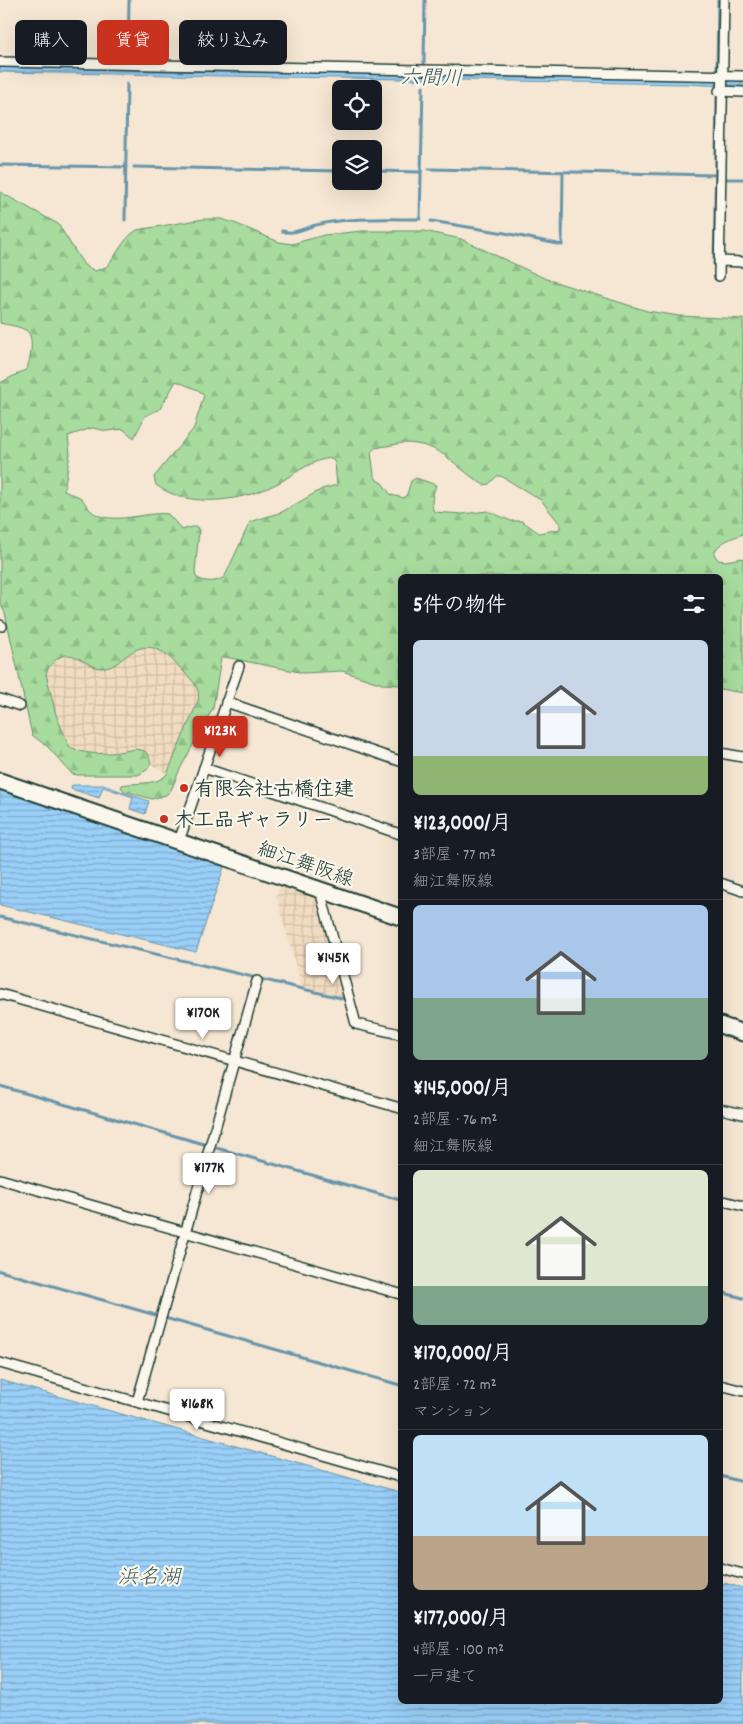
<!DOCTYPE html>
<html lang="ja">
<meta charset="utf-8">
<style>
:root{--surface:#171b24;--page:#20242c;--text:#f1f3f6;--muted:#9ea1a6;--line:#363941;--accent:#c8321e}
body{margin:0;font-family:Dekko,"Klee One",sans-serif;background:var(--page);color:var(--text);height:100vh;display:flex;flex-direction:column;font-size:19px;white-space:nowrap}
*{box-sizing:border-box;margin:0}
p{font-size:16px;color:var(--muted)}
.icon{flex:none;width:28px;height:28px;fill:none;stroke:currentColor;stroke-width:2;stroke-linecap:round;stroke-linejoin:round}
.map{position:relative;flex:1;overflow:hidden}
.drawer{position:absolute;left:398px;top:574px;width:325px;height:1130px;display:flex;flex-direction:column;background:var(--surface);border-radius:8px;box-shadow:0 5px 20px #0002}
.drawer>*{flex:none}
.guide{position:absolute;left:15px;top:20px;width:308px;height:45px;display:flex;gap:10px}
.fabs{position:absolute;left:332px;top:80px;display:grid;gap:10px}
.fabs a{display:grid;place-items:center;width:50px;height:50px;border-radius:8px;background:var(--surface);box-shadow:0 5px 20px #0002;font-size:25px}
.price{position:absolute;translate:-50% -42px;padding:0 11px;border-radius:5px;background:#fff;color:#222;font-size:16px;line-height:32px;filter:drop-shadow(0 1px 2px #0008)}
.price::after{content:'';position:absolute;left:50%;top:30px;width:15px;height:11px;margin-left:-8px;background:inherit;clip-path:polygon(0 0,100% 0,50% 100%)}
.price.active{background:var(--accent);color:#fff}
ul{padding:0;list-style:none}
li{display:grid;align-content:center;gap:10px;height:265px;padding:0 15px}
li+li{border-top:1px solid var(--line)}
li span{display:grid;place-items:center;height:155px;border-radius:8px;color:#555}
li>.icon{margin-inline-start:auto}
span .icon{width:90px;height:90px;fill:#fffc;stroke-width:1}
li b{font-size:21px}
h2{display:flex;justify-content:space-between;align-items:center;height:60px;padding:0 15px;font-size:21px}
.tag{padding:0 18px;border-radius:8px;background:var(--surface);box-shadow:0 5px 20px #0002;font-size:18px;line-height:45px}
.tag.active{background:var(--accent);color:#fff}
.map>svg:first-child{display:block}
.industrial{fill:url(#industrial-grid)}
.forest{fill:url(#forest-firs);stroke:#648c69;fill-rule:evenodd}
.water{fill:url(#water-rules);stroke:#6995aa}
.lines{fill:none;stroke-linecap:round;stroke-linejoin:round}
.stream{stroke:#6995aa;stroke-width:3}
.minor-casing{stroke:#1f3d34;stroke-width:12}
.primary-casing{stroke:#1f3d34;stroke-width:19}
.minor{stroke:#fbf7ec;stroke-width:9}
.primary{stroke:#fbf7ec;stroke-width:15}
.poi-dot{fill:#c8321e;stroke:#fbf7ec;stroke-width:2}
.labels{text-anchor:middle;stroke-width:4.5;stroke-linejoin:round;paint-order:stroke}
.poi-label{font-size:20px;font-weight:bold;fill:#1f3d34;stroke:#fbf7ec;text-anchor:start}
.street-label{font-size:20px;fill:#1f3d34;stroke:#fbf7ec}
.water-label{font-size:21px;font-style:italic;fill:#385a5b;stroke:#fbf7ec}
</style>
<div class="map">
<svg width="743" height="1724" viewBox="0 0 743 1724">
<defs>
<pattern id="industrial-grid" width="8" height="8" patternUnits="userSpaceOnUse" patternTransform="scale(1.25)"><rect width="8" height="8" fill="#f1dcc1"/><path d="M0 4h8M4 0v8" fill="none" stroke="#cebea6"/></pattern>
<pattern id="forest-firs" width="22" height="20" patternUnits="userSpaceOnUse" patternTransform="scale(1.25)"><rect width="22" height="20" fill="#a8dc9e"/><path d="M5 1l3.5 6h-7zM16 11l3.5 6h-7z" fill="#90be89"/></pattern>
<pattern id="water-rules" width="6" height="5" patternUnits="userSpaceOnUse" patternTransform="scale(1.25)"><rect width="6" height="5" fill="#9acff8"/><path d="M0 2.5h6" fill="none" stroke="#7da9ca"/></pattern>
</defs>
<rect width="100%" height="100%" fill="#f5e7d3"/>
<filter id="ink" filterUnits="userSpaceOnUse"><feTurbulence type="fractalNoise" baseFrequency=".02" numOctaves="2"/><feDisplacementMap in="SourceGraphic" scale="10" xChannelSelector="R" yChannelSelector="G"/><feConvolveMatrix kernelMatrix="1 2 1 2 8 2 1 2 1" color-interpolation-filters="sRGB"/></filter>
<g filter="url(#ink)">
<g class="industrial">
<polygon points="146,647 160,649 166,654 195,683 198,688 199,695 198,701 167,774 151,764 150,757 138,749 99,753 80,751 69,746 56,715 46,680 46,674 47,669 64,655 74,656 93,666 118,663 128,654"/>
<polygon points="280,886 318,898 344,997 302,987 276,896"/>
</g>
<path class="forest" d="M0,192L58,224L84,265L95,271L106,267C118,255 122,239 137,230L204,219H221L237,224L279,242L292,244L324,235L362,231H424L461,239L546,279L647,311L679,316L743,319V534C733,538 717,542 714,554L718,560L725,561L743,558V693L720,689V576H400V685L382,684L342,671L304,673L225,657L221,658L213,708L180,769L171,790L166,795L152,799L124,791L121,787L122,785C136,782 157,786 167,774L198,701C201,688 193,681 184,672C167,654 151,636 126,656C119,661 113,668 103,668C87,669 73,646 57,659C52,663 48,667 46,674L56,715L69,746C83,756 108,754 124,751C130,750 138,748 144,751C149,753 150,759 151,764L147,770L138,775H78L72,774L48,747L32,735L5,613L0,603V383L27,369C30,360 35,338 27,331C20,326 8,325 0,323ZM176,381L198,390L204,395L194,428L154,477L156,485C190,510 246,501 280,482C296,473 313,459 332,458L335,463L337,485L322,489L282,512L250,522L225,576C218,583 204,583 196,577L195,571L199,531L197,527H191L182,530L168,514C146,511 111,527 91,511C87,507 85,502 81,498C76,494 69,495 64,490L70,454L68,436L92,428L108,431L123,429L134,438L145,416L160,409ZM403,443C444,443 453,467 484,485L489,484L497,476H501L541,500L560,524V529L539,533L522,521H511L488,511L462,514L434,512C430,504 433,493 436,485L416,478L411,481L407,494L404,498L391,495L382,483L377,480L374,475L371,452L375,448Z"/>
<g class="water">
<polygon points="0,66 743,79 743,87 686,84 0,72"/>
<polygon points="72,785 103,785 149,801 145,814 130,809 133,797 103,787 99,798 71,789"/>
<polygon points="0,787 225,864 196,952 0,905"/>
<polygon points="0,1380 400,1492 400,1701 720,1701 720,1582 743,1588 743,1724 0,1724"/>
</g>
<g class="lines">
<g class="stream">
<polyline points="128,58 129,0"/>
<polyline points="424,63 425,0"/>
<polyline points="717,69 718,0"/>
<polyline points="0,165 126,167"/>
<polyline points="134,167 341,171"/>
<polyline points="429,169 716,175"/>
<polyline points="374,171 421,172"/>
<polyline points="726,179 743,179"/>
<polyline points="125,220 127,83"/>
<polyline points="431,221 505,233 562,245 563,172"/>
<path d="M282,231C294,235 304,228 316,225C350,217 386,219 420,219L423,87"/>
<polyline points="714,265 717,97"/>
<polyline points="0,917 345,999 353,1028 400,1039"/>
<polyline points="0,1086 207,1145"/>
<polyline points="729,1115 743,1119"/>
<polyline points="213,1147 400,1200"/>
<polyline points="0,1271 159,1316"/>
<polyline points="720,1292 743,1298"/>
<polyline points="165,1318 400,1385"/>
<polyline points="720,1476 743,1482"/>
</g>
<g class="minor-casing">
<g id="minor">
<polyline points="0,62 743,76"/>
<polyline points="719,91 743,92"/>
<polyline points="719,261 743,262"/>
<polyline points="719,276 724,0"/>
<polyline points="0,625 2,626"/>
<polyline points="0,699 20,706"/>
<polyline points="226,702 400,761"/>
<polyline points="720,753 743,757"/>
<polyline points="204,768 400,834"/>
<polyline points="179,841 239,666"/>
<polyline points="720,883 743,891"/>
<polyline points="325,891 322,898 356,1024 400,1034"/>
<polyline points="0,994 400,1108"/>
<polyline points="720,1109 743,1114"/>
<polyline points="0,1179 400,1294"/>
<polyline points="720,1200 743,1206"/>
<polyline points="0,1363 400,1477"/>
<polyline points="720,1385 743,1391"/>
<polyline points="137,1402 257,981"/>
<polyline points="720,1568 743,1574"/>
</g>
</g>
<g class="primary-casing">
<g id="primary">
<polyline points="0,781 400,917"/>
<polyline points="720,1025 743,1033"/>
</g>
</g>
<use href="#minor" class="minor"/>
<use href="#primary" class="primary"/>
</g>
</g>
<g class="poi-dot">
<circle cx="184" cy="788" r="5"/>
<circle cx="164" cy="819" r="5"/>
</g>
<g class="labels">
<g class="poi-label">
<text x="194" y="795">有限会社古橋住建</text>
<text x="174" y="826">木工品ギャラリー</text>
</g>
<g class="street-label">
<text transform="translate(306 863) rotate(19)" y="7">細江舞阪線</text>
</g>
<g class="water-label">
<text transform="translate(431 77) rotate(1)" y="7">六間川</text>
<text x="149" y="1583">浜名湖</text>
</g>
</g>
</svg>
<div class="fabs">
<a><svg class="icon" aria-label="locate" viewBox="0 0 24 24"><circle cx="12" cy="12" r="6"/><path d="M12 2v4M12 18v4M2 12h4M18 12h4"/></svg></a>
<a><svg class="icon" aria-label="layers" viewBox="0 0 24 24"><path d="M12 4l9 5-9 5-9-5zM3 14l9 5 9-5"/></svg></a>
</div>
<b class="price active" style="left:220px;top:758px">¥123K</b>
<b class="price" style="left:333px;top:985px">¥145K</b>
<b class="price" style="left:203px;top:1040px">¥170K</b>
<b class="price" style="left:209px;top:1195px">¥177K</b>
<b class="price" style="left:197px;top:1431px">¥168K</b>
<div class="guide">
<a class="tag">購入</a>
<a class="tag active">賃貸</a>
<a class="tag">絞り込み</a>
</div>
<section class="drawer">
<h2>5件の物件<svg class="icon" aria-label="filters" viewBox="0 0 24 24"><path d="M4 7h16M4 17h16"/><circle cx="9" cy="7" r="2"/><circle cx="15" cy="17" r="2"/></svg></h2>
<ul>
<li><span style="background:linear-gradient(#c9d6e8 75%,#8fb573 0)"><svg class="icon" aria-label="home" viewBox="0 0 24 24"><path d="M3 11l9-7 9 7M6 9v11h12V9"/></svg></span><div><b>¥123,000/月</b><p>3部屋 · 77 m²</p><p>細江舞阪線</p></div></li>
<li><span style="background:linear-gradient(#a9c7e8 60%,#7fa58c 0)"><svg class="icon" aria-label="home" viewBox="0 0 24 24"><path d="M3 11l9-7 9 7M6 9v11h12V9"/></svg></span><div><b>¥145,000/月</b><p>2部屋 · 76 m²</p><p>細江舞阪線</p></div></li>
<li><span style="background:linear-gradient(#dfe7d0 75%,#7fa58c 0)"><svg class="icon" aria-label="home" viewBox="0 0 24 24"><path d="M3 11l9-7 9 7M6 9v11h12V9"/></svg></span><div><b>¥170,000/月</b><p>2部屋 · 72 m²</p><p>マンション</p></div></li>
<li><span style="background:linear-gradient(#bfe0f5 65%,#b9a48a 0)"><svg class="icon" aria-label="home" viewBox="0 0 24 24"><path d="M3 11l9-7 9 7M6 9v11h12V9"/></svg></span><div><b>¥177,000/月</b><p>4部屋 · 100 m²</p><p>一戸建て</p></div></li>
</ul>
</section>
</div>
